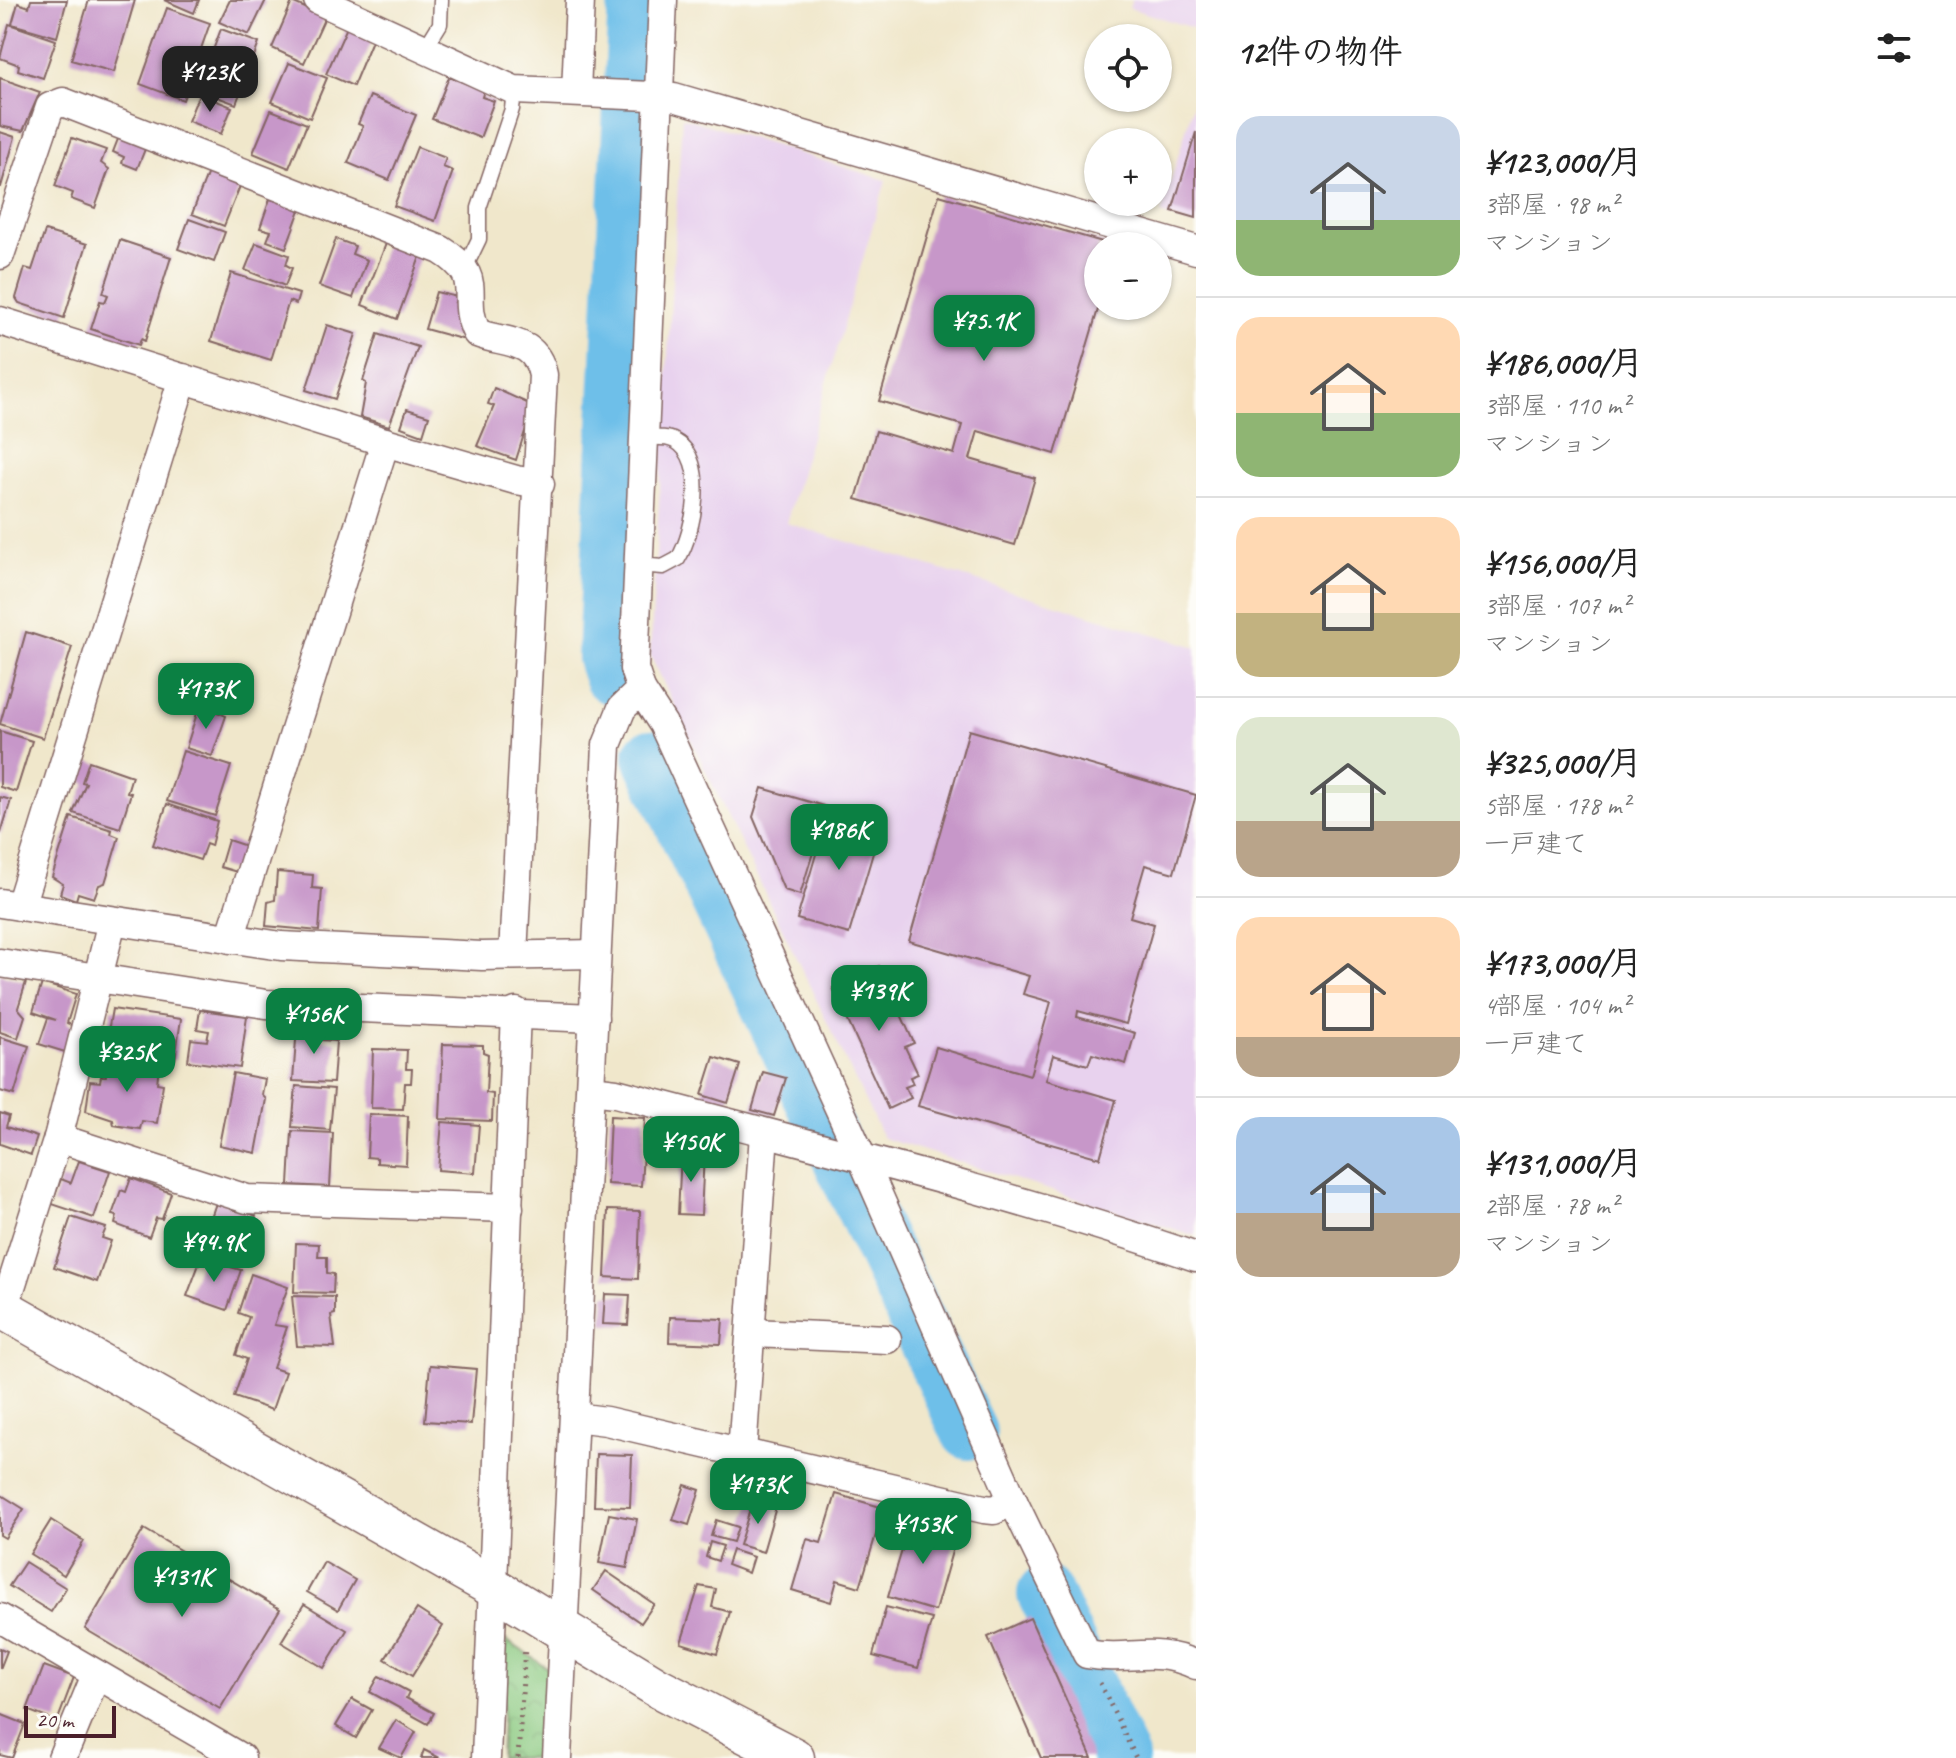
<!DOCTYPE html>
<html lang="ja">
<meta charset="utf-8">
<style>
:root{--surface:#fff;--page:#f6f6f6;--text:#222;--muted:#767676;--line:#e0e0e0;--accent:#0b8043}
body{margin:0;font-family:Caveat,"Klee One",sans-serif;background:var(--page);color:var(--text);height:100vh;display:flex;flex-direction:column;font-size:30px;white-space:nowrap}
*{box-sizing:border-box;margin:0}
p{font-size:26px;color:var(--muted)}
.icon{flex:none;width:44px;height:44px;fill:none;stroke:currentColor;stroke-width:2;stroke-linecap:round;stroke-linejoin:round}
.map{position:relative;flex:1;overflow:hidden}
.panel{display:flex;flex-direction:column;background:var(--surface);width:760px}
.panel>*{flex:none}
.buttons{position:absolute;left:1084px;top:24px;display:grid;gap:16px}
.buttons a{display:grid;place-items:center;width:88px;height:88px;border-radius:50%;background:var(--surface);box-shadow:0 2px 6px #0004;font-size:40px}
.scale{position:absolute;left:24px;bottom:20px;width:92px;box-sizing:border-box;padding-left:8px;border:4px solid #4a1f2b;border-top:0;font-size:22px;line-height:28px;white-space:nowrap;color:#4a1f2b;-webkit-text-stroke:6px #fdfcf7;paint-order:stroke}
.price{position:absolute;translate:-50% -68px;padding:0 18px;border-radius:16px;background:var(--accent);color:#fff;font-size:26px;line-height:52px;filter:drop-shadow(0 2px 4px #0008)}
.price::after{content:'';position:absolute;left:50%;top:48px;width:24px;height:18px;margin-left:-12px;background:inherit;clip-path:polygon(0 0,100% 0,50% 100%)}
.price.current{background:#222;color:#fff}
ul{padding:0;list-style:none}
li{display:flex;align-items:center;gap:24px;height:200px;padding:0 40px}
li+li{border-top:2px solid var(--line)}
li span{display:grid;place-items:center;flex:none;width:224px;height:160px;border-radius:24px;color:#555}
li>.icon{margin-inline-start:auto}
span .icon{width:96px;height:96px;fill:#fffc;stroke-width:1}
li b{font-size:34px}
h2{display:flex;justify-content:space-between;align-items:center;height:96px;padding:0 40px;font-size:34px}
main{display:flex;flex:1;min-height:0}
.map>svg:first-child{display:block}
.built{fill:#e8d2ee}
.park{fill:url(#park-crowns);stroke:#6a7456;stroke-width:2}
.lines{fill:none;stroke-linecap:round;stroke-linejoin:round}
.river{stroke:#6ebfe9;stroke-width:56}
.building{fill:#c797c9}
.lane-casing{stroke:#846563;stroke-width:17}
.street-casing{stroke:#846563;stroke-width:31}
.secondary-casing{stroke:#846563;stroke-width:43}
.path{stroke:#846563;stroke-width:5;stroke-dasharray:2 6;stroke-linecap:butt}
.lane{stroke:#fff;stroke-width:14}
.street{stroke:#fff;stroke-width:28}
.secondary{stroke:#fff;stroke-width:40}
</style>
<main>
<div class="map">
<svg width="1196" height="1758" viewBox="0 0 1196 1758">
<defs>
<pattern id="park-crowns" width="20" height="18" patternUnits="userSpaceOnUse" patternTransform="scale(2)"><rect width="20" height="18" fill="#8ac980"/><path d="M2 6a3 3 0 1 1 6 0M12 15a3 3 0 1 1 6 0" fill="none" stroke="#79ac6f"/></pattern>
</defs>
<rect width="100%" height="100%" fill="#fdfcf7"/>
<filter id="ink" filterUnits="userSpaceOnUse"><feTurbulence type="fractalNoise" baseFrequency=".0125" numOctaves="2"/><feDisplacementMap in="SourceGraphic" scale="16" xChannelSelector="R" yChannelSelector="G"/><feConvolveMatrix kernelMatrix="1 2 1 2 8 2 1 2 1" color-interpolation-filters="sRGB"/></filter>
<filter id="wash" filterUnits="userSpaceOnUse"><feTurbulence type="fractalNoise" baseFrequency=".006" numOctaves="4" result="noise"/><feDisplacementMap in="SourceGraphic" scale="32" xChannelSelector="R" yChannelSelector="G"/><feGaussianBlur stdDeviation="1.8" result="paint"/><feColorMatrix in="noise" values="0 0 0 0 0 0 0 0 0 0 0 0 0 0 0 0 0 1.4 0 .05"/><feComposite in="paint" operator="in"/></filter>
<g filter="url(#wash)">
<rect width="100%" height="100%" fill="#f0e7cb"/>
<g class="built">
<polygon points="1132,0 1196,0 1196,29 1129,8"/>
<polygon points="1196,96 1196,226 1161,214"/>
<polygon points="682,117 886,180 786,523 1196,647 1196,1236 883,1138 650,655"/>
</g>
<polygon class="park" points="506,1640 552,1671 547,1758 500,1758"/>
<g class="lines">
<g class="river">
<polyline points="611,676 605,658 636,0"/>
<polyline points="651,757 969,1432"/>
<polyline points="1045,1594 1121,1758"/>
</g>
</g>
<g id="blocks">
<g class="building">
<polygon points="31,0 67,0 57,37 12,24 18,3 29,7"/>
<polygon points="89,0 135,0 114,72 71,60"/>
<polygon points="164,0 199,0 194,13"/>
<polygon points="230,0 266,0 249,35 219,22"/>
<polygon points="292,2 325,17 304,63 272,48"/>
<polygon points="167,8 210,23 183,100 140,84"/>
<polygon points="9,24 56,40 43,78 18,70 19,65 0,58"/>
<polygon points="347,27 373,38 353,86 326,74"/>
<polygon points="221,29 259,43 236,104 198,90"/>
<polygon points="289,63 327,78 310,118 272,102"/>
<polygon points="449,77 484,90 482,97 494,101 480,138 432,119"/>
<polygon points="0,78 40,92 23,131 0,126"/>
<polygon points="199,94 232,107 221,134 188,121"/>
<polygon points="370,96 416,115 389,180 348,163 363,126 358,124"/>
<polygon points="271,110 307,124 289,168 253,153"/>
<polygon points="0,132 15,137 1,187 0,187"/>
<polygon points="1196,132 1196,218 1172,211"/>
<polygon points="120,134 147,144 137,169 122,163 124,157 113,152"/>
<polygon points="72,138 106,150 101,163 109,169 95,208 71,199 73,193 55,186"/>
<polygon points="417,147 446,158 443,167 453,171 435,221 394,206"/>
<polygon points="208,172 240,186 224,226 192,214"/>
<polygon points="939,195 1113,245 1098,246 1099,306 1055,454 978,431 970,459 1035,478 1015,545 856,499 876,431 954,454 962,425 879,401"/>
<polygon points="270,199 301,207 286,248 267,241 271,231 260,228"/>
<polygon points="189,219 225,232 214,262 178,249"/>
<polygon points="45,231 87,244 64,318 19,303 16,298 25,268 32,270"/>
<polygon points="336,239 355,246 352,254 367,260 353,298 319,286"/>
<polygon points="120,240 171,257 145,341 141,339 139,345 91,329 100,301 105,302 108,295 103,293"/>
<polygon points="387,241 421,254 397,319 362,305"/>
<polygon points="256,243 289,255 286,265 292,268 285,286 245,270"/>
<polygon points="231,273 299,294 296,304 289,301 271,360 211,341"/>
<polygon points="436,292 457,297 455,302 465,302 465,340 425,329"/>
<polygon points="327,325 356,334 335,399 306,390"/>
<polygon points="378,334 418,347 389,426 360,417 366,383 363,381"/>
<polygon points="494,388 527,403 527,411 531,412 516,460 477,446 494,406 488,404"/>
<polygon points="407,409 429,416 423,435 401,427"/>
<polygon points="26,632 72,647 43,738 0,724"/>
<polygon points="200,704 226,716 212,756 186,748"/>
<polygon points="969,730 1196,795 1174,873 1145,865 1130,917 1154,924 1126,1024 1078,1011 1077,1017 1135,1033 1126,1064 1092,1054 1088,1065 1053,1055 1046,1080 1116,1100 1100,1158 918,1106 936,1047 1030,1075 1051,1002 1023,994 1029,976 909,941"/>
<polygon points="0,731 32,741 16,792 0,787"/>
<polygon points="183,751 231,766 215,816 167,801"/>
<polygon points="89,761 132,776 127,792 131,793 120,828 73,813 86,783 82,782"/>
<polygon points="762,788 827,807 800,895 784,890 753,817"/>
<polygon points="0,797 11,800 1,833 0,833"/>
<polygon points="167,804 217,821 211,846 206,844 200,860 153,845"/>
<polygon points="829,810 881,826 849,934 797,919"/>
<polygon points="71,817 112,830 111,834 119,837 105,883 99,885 94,898 78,893 76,900 60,894 63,884 52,877"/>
<polygon points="228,840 252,848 244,874 220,867"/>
<polygon points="277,872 313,875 312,888 322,889 319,931 266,926 268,902 275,900"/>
<polygon points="879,966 914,1043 905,1047 918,1074 910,1077 913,1084 905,1087 911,1098 888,1109 833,988"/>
<polygon points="0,974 26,982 18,1008 25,1016 18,1038 0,1032"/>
<polygon points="42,983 76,994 67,1023 73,1026 65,1052 39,1044 48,1018 56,1020 33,1012"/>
<polygon points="112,1009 181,1019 175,1060 105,1049"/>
<polygon points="200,1010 247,1016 240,1068 188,1061 191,1039 207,1041 209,1031 197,1029"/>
<polygon points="297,1026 322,1027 321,1040 336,1041 333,1083 293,1081"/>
<polygon points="0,1037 29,1046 14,1095 0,1091"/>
<polygon points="443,1044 483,1045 483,1052 488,1054 486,1093 493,1094 492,1121 440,1119"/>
<polygon points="373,1049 407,1050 406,1069 412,1069 411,1083 405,1083 403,1109 371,1108"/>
<polygon points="714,1057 740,1065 728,1103 702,1095"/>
<polygon points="108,1058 159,1066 157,1083 163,1084 157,1123 142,1121 140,1129 114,1125 113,1120 86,1111 90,1081 100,1082 101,1076 106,1076"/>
<polygon points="763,1072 786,1078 774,1116 752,1110"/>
<polygon points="233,1073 265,1079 262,1095 266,1099 256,1153 219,1145"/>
<polygon points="296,1086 334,1089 330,1130 292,1127"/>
<polygon points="0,1113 9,1116 6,1127 37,1137 31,1155 0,1144"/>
<polygon points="369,1114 408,1116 406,1165 377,1163 377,1158 367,1157"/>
<polygon points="610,1116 645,1118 641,1186 607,1184"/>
<polygon points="442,1122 479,1125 475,1173 438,1170"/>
<polygon points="292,1131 333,1133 330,1187 289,1185"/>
<polygon points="681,1153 704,1154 701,1215 678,1214"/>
<polygon points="79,1161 110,1171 94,1218 52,1204 61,1179 71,1183"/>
<polygon points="131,1178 171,1193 162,1219 156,1218 149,1237 115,1224 117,1216 112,1215 121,1190 126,1192"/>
<polygon points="217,1200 256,1216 239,1266 203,1253 201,1258 193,1255 202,1230 206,1232"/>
<polygon points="608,1210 640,1211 638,1279 605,1277"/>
<polygon points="71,1217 106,1228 102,1238 111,1241 97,1282 54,1267"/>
<polygon points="296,1243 319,1244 318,1257 327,1257 327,1273 334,1274 333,1293 294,1292"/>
<polygon points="201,1259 241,1270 227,1310 187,1296"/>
<polygon points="251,1274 288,1287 274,1325 287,1327 273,1368 285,1372 272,1410 234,1397 247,1359 236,1355 249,1317 238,1313"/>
<polygon points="605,1294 630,1295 628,1325 603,1324"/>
<polygon points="292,1296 335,1297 335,1314 331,1315 335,1347 297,1346"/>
<polygon points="670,1317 723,1319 721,1344 669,1342"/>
<polygon points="430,1365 476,1369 471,1424 425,1421"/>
<polygon points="596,1454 632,1455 630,1507 594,1506"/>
<polygon points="685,1485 700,1490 689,1525 673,1520"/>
<polygon points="0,1494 24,1509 5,1538 0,1535"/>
<polygon points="836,1494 884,1508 860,1587 837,1580 831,1602 792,1590 807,1539 821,1543"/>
<polygon points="753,1500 776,1507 763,1552 739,1545"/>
<polygon points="609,1514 637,1519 627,1568 599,1563"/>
<polygon points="51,1520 84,1541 64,1575 30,1554"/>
<polygon points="716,1520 738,1527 733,1542 711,1536"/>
<polygon points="911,1520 957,1534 935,1611 888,1597"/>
<polygon points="144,1529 280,1609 220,1709 85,1629"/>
<polygon points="710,1542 723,1546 718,1561 706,1557"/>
<polygon points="732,1550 753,1557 748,1573 727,1565"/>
<polygon points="25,1562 66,1588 51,1612 9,1586"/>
<polygon points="324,1562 355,1580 338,1610 307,1592"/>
<polygon points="606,1571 654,1604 641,1623 593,1590"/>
<polygon points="699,1586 716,1589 712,1607 730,1612 717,1654 681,1643"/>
<polygon points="304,1604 347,1630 324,1668 281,1642"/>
<polygon points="886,1607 932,1619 918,1668 873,1656"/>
<polygon points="417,1609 443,1626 412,1676 385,1659"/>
<polygon points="1030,1618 1092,1758 1041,1758 988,1637"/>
<polygon points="0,1648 7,1651 0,1669"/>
<polygon points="44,1666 74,1677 57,1722 27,1710"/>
<polygon points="379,1676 409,1692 406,1698 434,1713 428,1724 370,1692"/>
<polygon points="352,1699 372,1710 356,1738 336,1726"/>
<polygon points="0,1714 25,1724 12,1758 0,1755"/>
<polygon points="396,1720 416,1732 401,1758 379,1748"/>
<polygon points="424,1750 440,1758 421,1758"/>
</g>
</g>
</g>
<g filter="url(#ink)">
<use href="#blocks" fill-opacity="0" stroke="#846563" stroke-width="2"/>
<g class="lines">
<g class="lane-casing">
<g id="lane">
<polyline points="424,50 440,24 441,0"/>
<polyline points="465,268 479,239 479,208 512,109 514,90"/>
<path d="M638,565L663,567L678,559C694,533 709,459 675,441C666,436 653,438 643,438"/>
</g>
</g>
<g class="street-casing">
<g id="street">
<polyline points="318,0 514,90 674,97 1196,250"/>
<path d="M663,0L634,669L641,690L663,724L862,1158L1013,1501L1087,1654C1128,1662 1153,1645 1196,1665"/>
<polyline points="576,92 580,0"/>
<path d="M0,255L50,107L63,102L441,250C488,279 458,295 477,333C505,344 535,337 543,375L513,955"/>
<polyline points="0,321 385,442 516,480 540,484"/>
<polyline points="0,903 281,946 482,956 596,954"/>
<polyline points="20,906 183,378"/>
<polyline points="230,939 385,442"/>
<polyline points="0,963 266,1004 594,1018"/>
<path d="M591,1090L616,1093C810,1145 1006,1192 1196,1257"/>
<polyline points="58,1138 247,1199 509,1208"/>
<polyline points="4,1309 58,1138 112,921"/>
<polyline points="751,1333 887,1339"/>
<polyline points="575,1417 606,1421 984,1509 994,1510 1013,1501"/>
<polyline points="742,1453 764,1133"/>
<polyline points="0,1618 241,1758"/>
<polyline points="62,1758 96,1675"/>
<polyline points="486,1758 516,1012"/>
<polyline points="557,1758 607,745 622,708 641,690"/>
</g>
</g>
<g class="secondary-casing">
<polyline id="secondary" points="0,1307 493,1587 657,1687 794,1758"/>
</g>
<g class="path">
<polyline points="1100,1683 1136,1758"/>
<polyline points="518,1758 525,1647"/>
</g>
<use href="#lane" class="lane"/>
<use href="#street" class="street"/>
<use href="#secondary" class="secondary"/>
</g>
</g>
</svg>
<div class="buttons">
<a><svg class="icon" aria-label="locate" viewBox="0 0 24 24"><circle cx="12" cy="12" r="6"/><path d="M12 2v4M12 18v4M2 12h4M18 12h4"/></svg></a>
<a>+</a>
<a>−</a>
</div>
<div class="scale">20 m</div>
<b class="price current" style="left:210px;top:114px">¥123K</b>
<b class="price" style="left:984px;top:363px">¥75.1K</b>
<b class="price" style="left:206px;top:731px">¥173K</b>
<b class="price" style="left:839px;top:872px">¥186K</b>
<b class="price" style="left:879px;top:1033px">¥139K</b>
<b class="price" style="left:314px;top:1056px">¥156K</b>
<b class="price" style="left:127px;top:1094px">¥325K</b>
<b class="price" style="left:691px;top:1184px">¥150K</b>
<b class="price" style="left:214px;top:1284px">¥94.9K</b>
<b class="price" style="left:758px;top:1526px">¥173K</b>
<b class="price" style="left:923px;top:1566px">¥153K</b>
<b class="price" style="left:182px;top:1619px">¥131K</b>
</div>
<section class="panel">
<h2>12件の物件<svg class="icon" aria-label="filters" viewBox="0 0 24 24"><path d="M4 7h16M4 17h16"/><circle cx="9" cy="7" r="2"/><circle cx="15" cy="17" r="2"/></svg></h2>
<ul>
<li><span style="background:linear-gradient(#c9d6e8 65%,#8fb573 0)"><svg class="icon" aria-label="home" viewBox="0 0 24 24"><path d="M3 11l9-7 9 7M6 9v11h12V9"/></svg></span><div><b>¥123,000/月</b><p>3部屋 · 98 m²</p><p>マンション</p></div></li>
<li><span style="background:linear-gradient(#ffd9b3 60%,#8fb573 0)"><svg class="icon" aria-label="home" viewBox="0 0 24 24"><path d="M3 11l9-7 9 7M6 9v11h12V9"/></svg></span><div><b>¥186,000/月</b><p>3部屋 · 110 m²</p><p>マンション</p></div></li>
<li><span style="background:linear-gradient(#ffd9b3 60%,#c2b280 0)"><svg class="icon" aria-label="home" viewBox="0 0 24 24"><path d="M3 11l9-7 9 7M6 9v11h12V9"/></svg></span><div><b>¥156,000/月</b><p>3部屋 · 107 m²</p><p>マンション</p></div></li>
<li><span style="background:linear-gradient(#dfe7d0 65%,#b9a48a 0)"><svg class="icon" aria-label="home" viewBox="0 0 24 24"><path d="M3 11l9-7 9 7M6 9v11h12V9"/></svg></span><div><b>¥325,000/月</b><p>5部屋 · 178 m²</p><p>一戸建て</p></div></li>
<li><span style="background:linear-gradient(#ffd9b3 75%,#b9a48a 0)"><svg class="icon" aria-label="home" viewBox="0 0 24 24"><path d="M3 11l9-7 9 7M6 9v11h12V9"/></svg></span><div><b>¥173,000/月</b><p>4部屋 · 104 m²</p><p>一戸建て</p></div></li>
<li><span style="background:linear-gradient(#a9c7e8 60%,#b9a48a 0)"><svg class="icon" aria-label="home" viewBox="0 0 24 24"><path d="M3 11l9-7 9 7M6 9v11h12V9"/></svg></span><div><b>¥131,000/月</b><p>2部屋 · 78 m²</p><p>マンション</p></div></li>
</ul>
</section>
</main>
